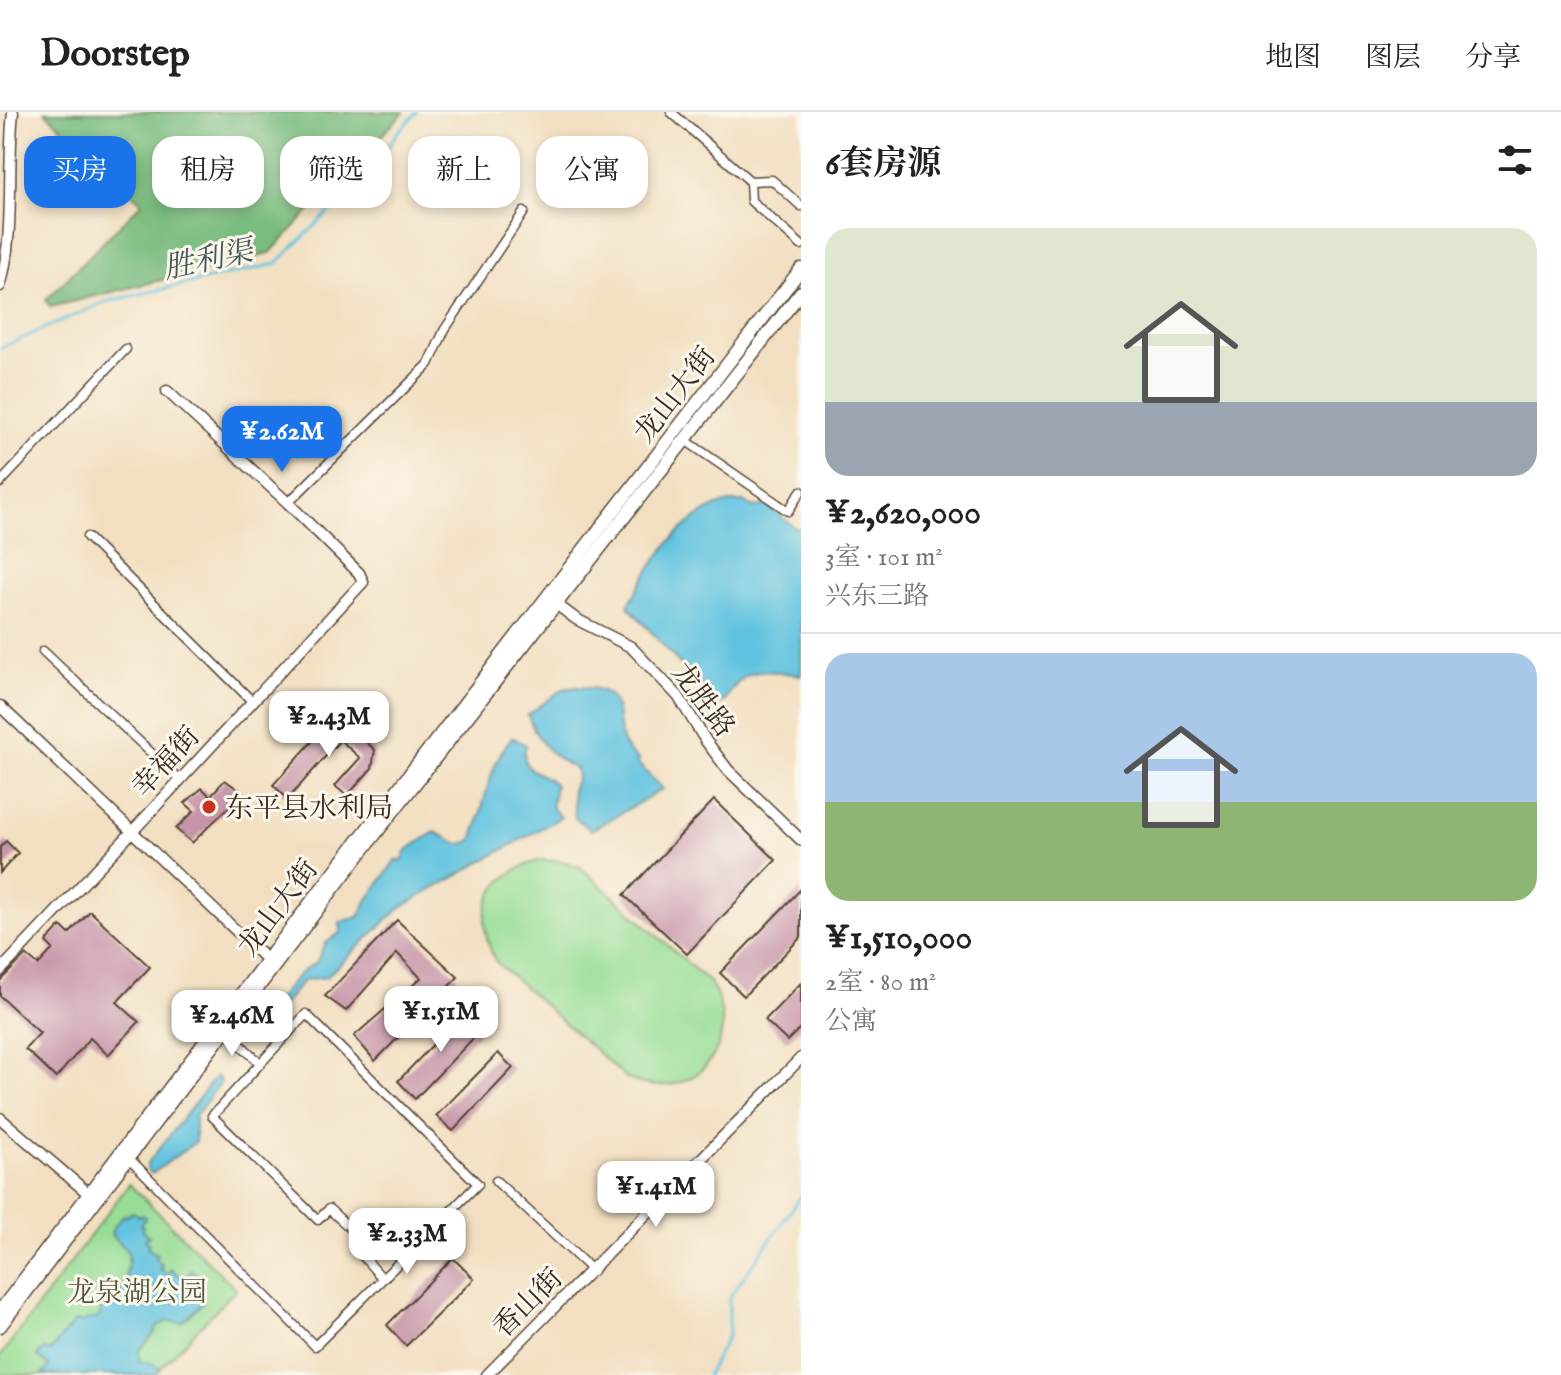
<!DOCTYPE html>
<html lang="zh">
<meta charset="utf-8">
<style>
:root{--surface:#fff;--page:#f2f2f2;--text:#222;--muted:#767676;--line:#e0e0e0;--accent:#1a73e8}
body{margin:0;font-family:"IM FELL English","Noto Serif SC",serif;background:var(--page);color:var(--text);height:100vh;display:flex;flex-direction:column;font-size:30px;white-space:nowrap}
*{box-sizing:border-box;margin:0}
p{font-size:26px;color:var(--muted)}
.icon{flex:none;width:44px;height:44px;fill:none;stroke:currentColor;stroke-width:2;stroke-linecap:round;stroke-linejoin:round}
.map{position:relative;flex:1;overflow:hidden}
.sheet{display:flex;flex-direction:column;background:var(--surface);width:760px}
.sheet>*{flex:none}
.top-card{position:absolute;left:24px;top:24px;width:656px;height:72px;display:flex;gap:16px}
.price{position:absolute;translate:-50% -68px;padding:0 18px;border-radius:16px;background:#fff;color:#222;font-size:26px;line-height:52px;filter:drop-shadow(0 2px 4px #0008)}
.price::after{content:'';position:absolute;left:50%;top:48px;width:24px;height:18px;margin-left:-12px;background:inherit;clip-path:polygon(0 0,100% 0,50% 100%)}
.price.current{background:var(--accent);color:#fff}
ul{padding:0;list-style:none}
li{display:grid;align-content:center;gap:16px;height:424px;padding:0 24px}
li+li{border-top:2px solid var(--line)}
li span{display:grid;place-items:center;height:248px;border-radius:24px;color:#555}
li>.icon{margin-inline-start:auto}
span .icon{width:144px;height:144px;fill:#fffc;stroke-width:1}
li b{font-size:34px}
h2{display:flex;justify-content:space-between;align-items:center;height:96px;padding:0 24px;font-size:34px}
.tag{padding:0 28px;border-radius:24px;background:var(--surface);box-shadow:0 4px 12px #0003;font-size:28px;line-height:72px}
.tag.current{background:var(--accent);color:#fff}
header{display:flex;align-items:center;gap:48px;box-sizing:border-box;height:112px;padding:0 40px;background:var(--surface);border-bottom:2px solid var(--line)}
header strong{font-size:38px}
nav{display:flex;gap:44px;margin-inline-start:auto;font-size:28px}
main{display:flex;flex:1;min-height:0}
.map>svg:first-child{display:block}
.green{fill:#97dd96;stroke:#69845a;stroke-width:2}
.forest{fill:#79bc7f;stroke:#5a734e;stroke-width:2}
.water{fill:#60c3df;stroke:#4e767e;stroke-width:2}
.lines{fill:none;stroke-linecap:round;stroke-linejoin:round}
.stream{stroke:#60c3df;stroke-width:3}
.building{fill:#c795a9}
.minor-casing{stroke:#564536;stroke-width:11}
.tertiary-casing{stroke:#564536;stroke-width:13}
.primary-casing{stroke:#564536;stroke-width:15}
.minor{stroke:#fff;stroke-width:8}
.tertiary{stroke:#fff;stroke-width:10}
.primary{stroke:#fff;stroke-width:12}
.poi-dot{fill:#c8321e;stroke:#fbf7ec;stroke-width:3}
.labels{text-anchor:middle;stroke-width:6;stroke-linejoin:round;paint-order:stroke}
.street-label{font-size:28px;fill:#3b2a1e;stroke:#fbf7ec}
.poi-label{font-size:28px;fill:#3b2a1e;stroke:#fbf7ec;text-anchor:start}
.park-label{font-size:28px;fill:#52573c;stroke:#fbf7ec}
.water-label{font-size:30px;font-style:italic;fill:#465858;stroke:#fbf7ec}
</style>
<header>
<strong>Doorstep</strong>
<nav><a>地图</a><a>图层</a><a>分享</a></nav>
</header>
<main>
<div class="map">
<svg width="801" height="1263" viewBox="0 0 801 1263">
<rect width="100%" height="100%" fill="#fbf7ec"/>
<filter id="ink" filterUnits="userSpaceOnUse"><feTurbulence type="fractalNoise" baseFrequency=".0125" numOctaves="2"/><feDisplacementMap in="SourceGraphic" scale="16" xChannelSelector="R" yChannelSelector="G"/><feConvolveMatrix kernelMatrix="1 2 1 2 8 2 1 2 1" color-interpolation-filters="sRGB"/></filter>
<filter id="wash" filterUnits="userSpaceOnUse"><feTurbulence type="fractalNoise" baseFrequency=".006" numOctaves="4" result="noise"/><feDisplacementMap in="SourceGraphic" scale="32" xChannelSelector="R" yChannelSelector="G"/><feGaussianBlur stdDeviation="1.8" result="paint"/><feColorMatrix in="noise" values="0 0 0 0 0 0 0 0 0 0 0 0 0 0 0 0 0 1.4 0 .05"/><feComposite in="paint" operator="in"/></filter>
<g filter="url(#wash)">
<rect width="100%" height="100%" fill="#f2dfc1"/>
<g class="green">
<path d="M542,748L561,749L580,755L711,872C747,934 690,996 626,966L496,850C471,802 490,761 542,748Z"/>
<polygon points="129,1072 236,1177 154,1263 0,1263 0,1245"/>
</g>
<polygon class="forest" points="45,0 404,0 269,142 50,195 46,188 142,91"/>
<g class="water">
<path d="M729,390H745L753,396L765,393C779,402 791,414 801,419V563C761,558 745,552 724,590L715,591L628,494C651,451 680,404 729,390Z"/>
<path d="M576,575C643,574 599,624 638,647L637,651L663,677L591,718L575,706L572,678L577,667L576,657C552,646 536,628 528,603L563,577Z"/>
<path d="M512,625L526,633C518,664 542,657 555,673L551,695L561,705L400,796L326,865L304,868L274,903L269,918L262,913C272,895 297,858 316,851L325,832L341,820L340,810L359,805L367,789L395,749L403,748L407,738L435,720L461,733L472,728C486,693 487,655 512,625Z"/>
<polygon points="216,964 221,970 195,1004 195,1030 152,1062 147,1057 147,1052"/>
<path d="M133,1100L140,1105L142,1103L146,1105L140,1113L143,1115L142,1118L149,1124L145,1128L149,1132L147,1136L157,1142L155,1147L162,1153L160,1157L168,1162L171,1157L185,1168L191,1158L202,1167L200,1171L203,1174L197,1182L203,1191L182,1211L168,1209L158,1214L154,1222L138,1240L140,1250L152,1251L160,1257L154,1263H42L49,1254L37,1244L44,1237L49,1240L75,1209L83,1211L89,1207H96L100,1203L102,1189C126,1184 127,1163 129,1142C114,1121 101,1127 124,1103L126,1104Z"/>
</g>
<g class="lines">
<g class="stream">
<polyline points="0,236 105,190 276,152 374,56 397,21 417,0"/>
<polyline points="707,1263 729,1222 729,1186 801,1084"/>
</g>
</g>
<g id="blocks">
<g class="building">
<polygon points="336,603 375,638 372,656 347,684 335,674 360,646 340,628 288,687 273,673"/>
<polygon points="225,668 243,681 192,731 176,717 194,699 185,691 202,676 210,684"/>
<polygon points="714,688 776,748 687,842 624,783"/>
<polygon points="6,729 18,741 0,761 0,735"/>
<polygon points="801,777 801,825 744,884 720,861"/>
<polygon points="90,799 150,855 117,890 139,910 108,943 90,926 56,966 25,937 40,921 0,884 0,869 26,843 38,853 53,837 46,830 61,814 69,822"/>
<polygon points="397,808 458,865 375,949 354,924 421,866 397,841 346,899 325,884"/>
<polygon points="801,871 801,915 787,929 765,908"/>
<polygon points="466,898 484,915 415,987 398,969"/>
<polygon points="498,941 513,956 453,1019 436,1004"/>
<polygon points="453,1146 474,1167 406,1234 387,1213"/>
</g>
</g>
</g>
<g filter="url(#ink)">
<use href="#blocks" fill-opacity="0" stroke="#564536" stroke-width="2"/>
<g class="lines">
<g class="minor-casing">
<g id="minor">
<polyline points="671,0 750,69 772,68 801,94"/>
<polyline points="750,69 751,89 801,133"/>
<polyline points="685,328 788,399 801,379"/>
<polyline points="0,371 126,237"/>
<polyline points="288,391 429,252 445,217 524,100"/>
<polyline points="87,425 253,590"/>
<polyline points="43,539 180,668"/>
<polyline points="225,918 260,951"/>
<polyline points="128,1045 315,1234 478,1072 306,902 212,1004 318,1108 329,1097 360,1125 354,1134 382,1166"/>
<polyline points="496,1069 593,1159"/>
</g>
</g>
<g class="tertiary-casing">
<g id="tertiary">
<path d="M0,174C15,125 7,53 13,0"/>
<polyline points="556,492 576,507 631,535 678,584 706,629 728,658 801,728"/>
<polyline points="0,594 267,848"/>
<polyline points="0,859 132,720 363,470 359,461 288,391 167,279"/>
<polyline points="0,1006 89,1082"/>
<polyline points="487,1263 801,946"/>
</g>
</g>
<g class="primary-casing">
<g id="primary">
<polyline points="0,1199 351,738 801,157"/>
<polyline points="0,1214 358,744 801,180"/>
</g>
</g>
<use href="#minor" class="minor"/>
<use href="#tertiary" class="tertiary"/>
<use href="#primary" class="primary"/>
</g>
</g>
<circle class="poi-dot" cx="209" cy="695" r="8"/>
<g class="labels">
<g class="street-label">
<text transform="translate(674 282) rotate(-52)" y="10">龙山大街</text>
<text transform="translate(704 587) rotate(53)" y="10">龙胜路</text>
<text transform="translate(165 649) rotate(-47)" y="10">幸福街</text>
<text transform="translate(277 795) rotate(-53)" y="10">龙山大街</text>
<text transform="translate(527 1190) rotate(-45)" y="10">香山街</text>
</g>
<g class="poi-label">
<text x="225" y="705">东平县水利局</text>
</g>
<g class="park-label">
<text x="137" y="1189">龙泉湖公园</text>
</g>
<g class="water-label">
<text transform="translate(208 147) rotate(-12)" y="10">胜利渠</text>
</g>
</g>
</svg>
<b class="price current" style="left:282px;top:362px">¥2.62M</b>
<b class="price" style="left:329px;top:647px">¥2.43M</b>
<b class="price" style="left:441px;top:942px">¥1.51M</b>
<b class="price" style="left:232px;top:946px">¥2.46M</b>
<b class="price" style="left:656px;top:1117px">¥1.41M</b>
<b class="price" style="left:407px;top:1164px">¥2.33M</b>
<div class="top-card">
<a class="tag current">买房</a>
<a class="tag">租房</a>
<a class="tag">筛选</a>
<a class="tag">新上</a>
<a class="tag">公寓</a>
</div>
</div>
<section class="sheet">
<h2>6套房源<svg class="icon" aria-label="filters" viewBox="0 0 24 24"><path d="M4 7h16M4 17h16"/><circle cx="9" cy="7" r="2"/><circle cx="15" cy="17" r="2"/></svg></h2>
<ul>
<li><span style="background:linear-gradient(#dfe7d0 70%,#9aa5b1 0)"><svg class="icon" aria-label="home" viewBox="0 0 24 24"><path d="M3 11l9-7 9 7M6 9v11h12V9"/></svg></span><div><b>¥2,620,000</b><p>3室 · 101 m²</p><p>兴东三路</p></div></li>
<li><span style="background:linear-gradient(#a9c7e8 60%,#8fb573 0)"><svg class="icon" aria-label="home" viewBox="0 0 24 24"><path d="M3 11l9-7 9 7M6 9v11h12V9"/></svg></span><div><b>¥1,510,000</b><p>2室 · 80 m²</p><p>公寓</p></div></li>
</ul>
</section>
</main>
